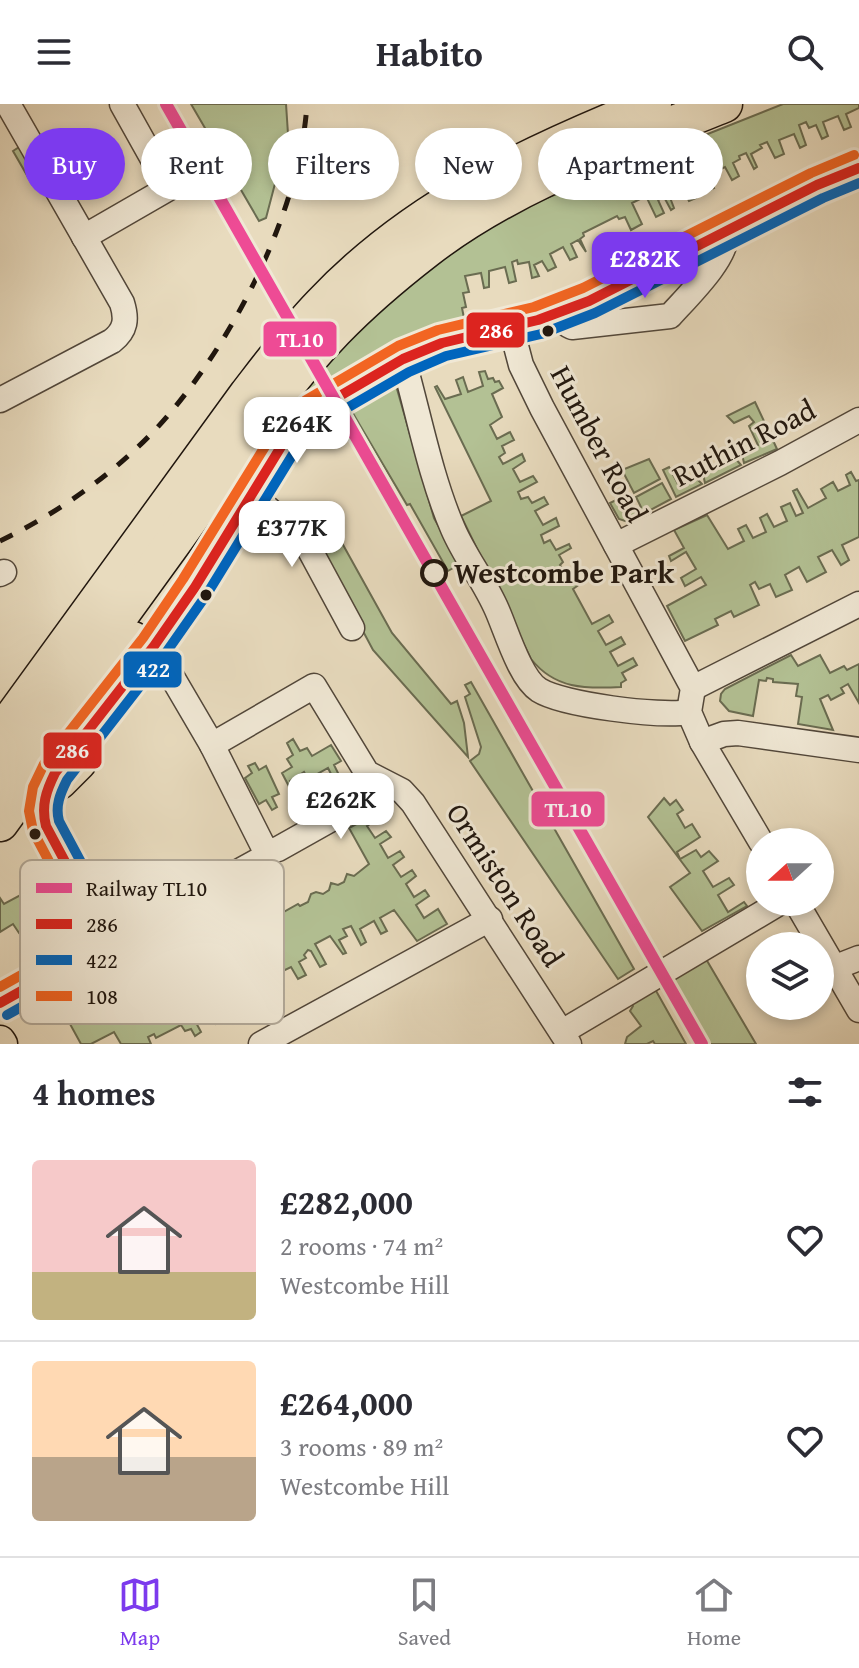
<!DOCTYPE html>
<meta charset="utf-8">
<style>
:root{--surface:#fff;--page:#f2f2f3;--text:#2b2b33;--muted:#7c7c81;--line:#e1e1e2;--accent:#7c3aed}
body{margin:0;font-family:"Gentium Book Plus",serif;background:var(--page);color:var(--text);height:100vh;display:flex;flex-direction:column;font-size:30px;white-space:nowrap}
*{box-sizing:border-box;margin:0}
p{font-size:26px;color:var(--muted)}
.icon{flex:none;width:44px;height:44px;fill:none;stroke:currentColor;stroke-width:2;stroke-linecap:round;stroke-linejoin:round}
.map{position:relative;height:940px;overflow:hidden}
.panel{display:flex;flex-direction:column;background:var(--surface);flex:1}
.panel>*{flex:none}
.guide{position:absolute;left:24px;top:24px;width:812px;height:72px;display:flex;gap:16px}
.needle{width:52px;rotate:249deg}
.buttons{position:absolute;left:746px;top:724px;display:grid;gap:16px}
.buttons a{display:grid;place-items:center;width:88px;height:88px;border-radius:50%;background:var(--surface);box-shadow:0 4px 12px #0003;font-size:40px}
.price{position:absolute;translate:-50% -68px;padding:0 18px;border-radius:16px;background:#fff;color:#222;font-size:26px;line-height:52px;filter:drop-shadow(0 2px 4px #0008)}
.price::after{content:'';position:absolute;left:50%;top:48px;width:24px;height:18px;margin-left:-12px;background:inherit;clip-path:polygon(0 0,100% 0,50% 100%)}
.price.selected{background:var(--accent);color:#fff}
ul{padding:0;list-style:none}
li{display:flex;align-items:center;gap:24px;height:200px;padding:0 32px}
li+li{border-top:2px solid var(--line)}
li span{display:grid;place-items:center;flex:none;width:224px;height:160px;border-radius:8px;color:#555}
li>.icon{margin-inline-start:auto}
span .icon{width:96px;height:96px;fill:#fffc;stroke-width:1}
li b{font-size:34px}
h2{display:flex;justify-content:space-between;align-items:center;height:96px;padding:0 32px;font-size:34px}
.tag{padding:0 28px;border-radius:36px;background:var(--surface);box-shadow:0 4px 12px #0003;font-size:28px;line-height:72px}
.tag.selected{background:var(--accent);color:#fff}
header{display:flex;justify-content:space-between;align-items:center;height:104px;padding:0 32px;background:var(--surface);font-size:36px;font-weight:700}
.menu{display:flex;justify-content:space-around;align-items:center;height:112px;border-top:2px solid var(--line);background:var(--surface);font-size:22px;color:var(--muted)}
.menu a{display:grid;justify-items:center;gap:4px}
.menu .selected{color:var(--accent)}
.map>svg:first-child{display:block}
.green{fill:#b3c194;stroke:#6a6c51;stroke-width:2}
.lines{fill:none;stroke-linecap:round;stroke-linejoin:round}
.minor-casing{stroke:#52473a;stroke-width:27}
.major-casing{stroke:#20160e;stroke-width:33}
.highway-casing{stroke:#20160e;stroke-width:39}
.minor{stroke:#f0e8d5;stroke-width:24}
.major{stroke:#e8dbbe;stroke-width:30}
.highway{stroke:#e8dbbe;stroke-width:36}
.rail{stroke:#20160e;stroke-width:5;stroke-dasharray:14 14;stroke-linecap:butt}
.bus-1-casing{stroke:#f0e8d5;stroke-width:16}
.bus-2-casing{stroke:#f0e8d5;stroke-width:16}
.bus-3-casing{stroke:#f0e8d5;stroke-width:16}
.bus-1{stroke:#dc241f;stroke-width:10}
.bus-2{stroke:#0065bd;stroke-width:10}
.bus-3{stroke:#f26522;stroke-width:10}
.rail-1-casing{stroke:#f0e8d5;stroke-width:18}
.rail-1{stroke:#ee4b95;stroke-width:12}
.bus-dot{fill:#20160e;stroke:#f0e8d5;stroke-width:3}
.stop-dot{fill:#f0e8d5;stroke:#20160e;stroke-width:4}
.labels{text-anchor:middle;stroke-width:6;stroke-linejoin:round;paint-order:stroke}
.street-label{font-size:30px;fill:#20160e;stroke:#f0e8d5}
.stop-label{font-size:30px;font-weight:bold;fill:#20160e;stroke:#f0e8d5;text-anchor:start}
.key{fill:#f0e8d5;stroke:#b2a999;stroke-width:2}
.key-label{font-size:22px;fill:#20160e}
.line-badge{stroke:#f0e8d5;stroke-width:3}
.badge-label{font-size:22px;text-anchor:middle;font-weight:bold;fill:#fff}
</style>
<header><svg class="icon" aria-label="menu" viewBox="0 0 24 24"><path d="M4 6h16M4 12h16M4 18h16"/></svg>Habito<svg class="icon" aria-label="search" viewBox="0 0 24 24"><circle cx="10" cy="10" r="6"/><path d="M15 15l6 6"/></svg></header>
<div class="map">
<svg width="859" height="940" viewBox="0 0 859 940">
<rect width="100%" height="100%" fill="#e8dbbe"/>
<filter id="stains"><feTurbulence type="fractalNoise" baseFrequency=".0025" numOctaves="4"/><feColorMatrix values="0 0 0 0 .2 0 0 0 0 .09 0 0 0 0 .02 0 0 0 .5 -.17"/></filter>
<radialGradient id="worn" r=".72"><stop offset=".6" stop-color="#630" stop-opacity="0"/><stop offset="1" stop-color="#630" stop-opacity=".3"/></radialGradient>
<g class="green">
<polygon points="191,0 286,0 288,30 266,114 259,117"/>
<path d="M783,0H859V4L846,10L851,23L844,26L838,12L823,18L828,32L822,35L816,21L809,24L806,18L799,21L806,41L800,44L794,30L779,36L784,50L775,54L767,38L760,41L762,44L751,50L757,63L754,65L746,49L739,52L740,55L733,59L739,72L732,76L725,63L708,71L714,84L710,86L703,74L690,80L696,94L689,97L682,84L669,91L674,104L671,106L664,93L658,96L664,109L656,113L646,92L632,99L642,120L631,126L625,113L619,115L617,112L583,129L584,132L580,135L586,148L578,136L571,140L577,153L570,156L563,143L550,150L556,163L548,167L542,157L534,161L539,172L532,174L529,158L518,160L517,156L512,158L516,177L509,179L505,163L489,167V183L484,184L481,169L465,172L469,188L463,189L466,203L462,204L464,214C400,233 345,270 293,312L289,309L301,286L383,199L488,123L544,95Z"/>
<polygon points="27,38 46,71 32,80 13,47"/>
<path d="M485,267L488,275L493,274L495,278L499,277L503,284L492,290L502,313L490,321L497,335L510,328L514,336L502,342L505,349L499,353L503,360L522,350L525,357L513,365L520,378L533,372L537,378L518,388L521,395L528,393L532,399L544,393L548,400L535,407L543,421L556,414L559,422L541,431L544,439L550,436L556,446L569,440L571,444L559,451L563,458L560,461L569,478L577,474L580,480L573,485L592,520L609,511L613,518L598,527L606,541L621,533L625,540L610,548L618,562L633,554L637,561L622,569L626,576L621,579V583C585,585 555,585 531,555L461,412L491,397L435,283L437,282L445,295L461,290L456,276L463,273L468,288L483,282L479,268Z"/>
<polygon points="395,278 434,414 460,460 448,467 410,400 407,401 348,301"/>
<polygon points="755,298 777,345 744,359 742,350 758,341 749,322 754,318 749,312 734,319 727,312"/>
<polygon points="735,354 741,361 705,379 703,370"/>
<polygon points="649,355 660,375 634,389 622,366"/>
<polygon points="669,363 679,382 696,374 702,380 676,393 663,366"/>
<polygon points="851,368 856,377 859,376 859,433 842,441 849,456 841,461 832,446 818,453 826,468 807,478 799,463 785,471 792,486 776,493 770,480 759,485 755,478 750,481 759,501 734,513 731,507 715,515 718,521 685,537 667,502 706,481 701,473 685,482 681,474 696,465 686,448 671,457 669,452 684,444 674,426 707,411 728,445 744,437 738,425 746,421 753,434 766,428 760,414 767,410 774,423 787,417 781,403 790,399 796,412 803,409 793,387 797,385 808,404 826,394 821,385 833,378 838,387 850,381 846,371"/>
<polygon points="662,379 671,395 628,418 619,415 610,399 616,396 625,411 641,403 636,393"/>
<polygon points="315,437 342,439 392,529 451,600 457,597 464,619 468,653 373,546"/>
<polygon points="791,551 798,562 820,551 830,569 844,562 847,566 859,560 859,599 848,580 841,584 844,589 831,596 828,591 820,595 833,626 798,620 802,593 796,592 798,580 773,578 773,575 767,574 766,577 759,576 753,612 729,607 720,597 721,590 725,585"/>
<polygon points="471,578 634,865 618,875 470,657 479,650 481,643 465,593 470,590 465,581"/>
<polygon points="293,635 300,647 307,644 312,652 331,641 341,657 334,661 339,671 333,674 328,664 314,672 319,681 313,685 304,668 290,677 298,692 295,694 282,669 292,663 287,655 293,651 287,639"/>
<polygon points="255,659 259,666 266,662 279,690 272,693 277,703 272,706 266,696 259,700 245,674 252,669 248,662"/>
<polygon points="664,694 670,701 676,696 683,706 677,710 685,724 692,720 700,733 677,748 680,755 696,746 701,753 709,747 718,757 703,767 713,783 729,774 734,781 718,791 728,808 744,798 747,802 702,827 670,783 690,769 648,713"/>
<polygon points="375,710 378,715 367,722 375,734 386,727 391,733 380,740 388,754 400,747 404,753 393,761 401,773 412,766 416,772 406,780 414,793 425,786 429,792 416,801 424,814 438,805 447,820 417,837 394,806 380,814 387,827 381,830 374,817 360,825 366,838 361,841 351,822 343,825 347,832 339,836 346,849 343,850 330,832 315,840 326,860 320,863 311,847 308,846 304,851 306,854 299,858 306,871 298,875 291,863 283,867 279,860 273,863 283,884 277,887 270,874 256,881 262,895 260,896 253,883 242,889 239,884 233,887 242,906 236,909 226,891 211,897 221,917 216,920 208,907 194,915 201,928 195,932 191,925 185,927 181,921 156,934 154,930 148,933 151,940 121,940 114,928 91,940 81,940 70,920 80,915 76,907 97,896 99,899 106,895 105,891 110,889 112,892 119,889 123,894 133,889 128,879 138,873 142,880 179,859 176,852 182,849 191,862 197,860 193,852 199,848 195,842 204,836 207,840 217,835 215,830 224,825 231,837 242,831 236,819 244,814 250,826 263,819 257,807 265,803 271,815 298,800 300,802 308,798 311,790 316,788 323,790 329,786 331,779 338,781 344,778 347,770 354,772 369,760 349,724"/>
<polygon points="56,772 70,799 50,806 55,817 53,818 49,810 19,829 13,820 0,828 0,794 4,800"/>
<polygon points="706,855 756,940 708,940 671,875"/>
<polygon points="655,885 686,940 655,940 653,937 647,940 625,940 627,933 641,922 630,907 633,902 631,899"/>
</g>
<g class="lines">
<g class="minor-casing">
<g id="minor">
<polyline points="84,133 169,84 122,0"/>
<path d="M562,209L568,221L572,223L670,212C686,194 730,152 726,128"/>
<polyline points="511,223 521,261 542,304 693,584 689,608 702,638 761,738"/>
<path d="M403,255C419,311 430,372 453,425C465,453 485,478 497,506C506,526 520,574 539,586C563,601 660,613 689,608"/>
<path d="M0,296L112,237C126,226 127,215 122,199L8,0"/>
<polyline points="252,391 305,437 352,524"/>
<polyline points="616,441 780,359 859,316"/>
<polyline points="0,470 4,468"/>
<polyline points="154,542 212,641 266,748"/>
<polyline points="693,584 859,500"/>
<polyline points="702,638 724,630 738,629 859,646"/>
<polyline points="212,641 314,582 367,669 402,687 413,699 569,940"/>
<polyline points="796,798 859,906"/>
<path d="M108,838L46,722C39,701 46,688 55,669L154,542L195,483L287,333L314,307L403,255L442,239L538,216L589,197L817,81L859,64"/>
<polyline points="836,863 859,854"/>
<polyline points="0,899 263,754 266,748 278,745 376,690 385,679"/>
<polyline points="562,928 781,798"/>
<polyline points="261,940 490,815"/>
</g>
</g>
<g class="major-casing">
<polyline id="major" points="0,937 2,940"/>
</g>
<g class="highway-casing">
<g id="highway">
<path d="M0,631L247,291C271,260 294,229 321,201C413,103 531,49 653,0"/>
<path d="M0,677C58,597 116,517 174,437C225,366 274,289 335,226C363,197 395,170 426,146C514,78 623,41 724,0"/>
<polyline points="22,694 59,677 78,658 78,643"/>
<polyline points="0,719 133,536"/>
</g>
</g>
<use href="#minor" class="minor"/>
<use href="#major" class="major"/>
<use href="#highway" class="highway"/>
<path class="rail" d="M0,437C56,410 111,372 154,327C229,247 300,110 307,0"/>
<g class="bus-1-casing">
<path id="bus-1" d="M0,899L108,838L46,722C41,702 46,687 55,669L154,542L195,483L287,333L314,307L403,255L442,239L538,216L589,197L817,81L859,64"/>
</g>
<g class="bus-2-casing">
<path id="bus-2" d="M7,911L115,850L120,844V831L59,717C55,702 60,690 67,676L165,550L207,490L298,342L323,318L409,268L446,252L541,230L595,209L823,94L859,79"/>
</g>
<g class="bus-3-casing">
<polyline id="bus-3" points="0,883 89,833 33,727 29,707 33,683 44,660 143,534 183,475 277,323 306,296 398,242 438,226 534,203 583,184 811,69 854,51"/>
</g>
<use href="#bus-1" class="bus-1"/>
<use href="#bus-2" class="bus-2"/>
<use href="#bus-3" class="bus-3"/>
<g class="rail-1-casing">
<polyline id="rail-1" points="166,0 702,940"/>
</g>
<use href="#rail-1" class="rail-1"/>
</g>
<g class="bus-dot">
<circle cx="548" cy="227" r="7"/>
<circle cx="206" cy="491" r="7"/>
<circle cx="35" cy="730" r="7"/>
</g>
<circle class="stop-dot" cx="434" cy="469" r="12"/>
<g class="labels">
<g class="street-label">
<text transform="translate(744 339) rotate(-27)" y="10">Ruthin Road</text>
<text transform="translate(599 340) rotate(62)" y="10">Humber Road</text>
<text transform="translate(505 781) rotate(57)" y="10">Ormiston Road</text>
</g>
<g class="stop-label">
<text x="454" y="479">Westcombe Park</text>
</g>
</g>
<rect x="20" y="756" width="264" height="164" rx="12" class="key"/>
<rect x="36" y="779" width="36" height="10" fill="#ee4b95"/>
<rect x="36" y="815" width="36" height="10" fill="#dc241f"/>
<rect x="36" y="851" width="36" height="10" fill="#0065bd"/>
<rect x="36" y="887" width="36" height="10" fill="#f26522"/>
<g class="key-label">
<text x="86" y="792">Railway TL10</text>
<text x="86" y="828">286</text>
<text x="86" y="864">422</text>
<text x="86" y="900">108</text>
</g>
<g class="line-badge">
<rect x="465" y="207" width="61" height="38" rx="8" fill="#dc241f"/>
<rect x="262" y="216" width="76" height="38" rx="8" fill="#ee4b95"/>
<rect x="122" y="546" width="61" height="39" rx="8" fill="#0065bd"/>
<rect x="42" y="627" width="61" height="39" rx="8" fill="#dc241f"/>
<rect x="530" y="686" width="76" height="38" rx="8" fill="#ee4b95"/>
</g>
<g class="badge-label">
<text x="496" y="234">286</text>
<text x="300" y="243">TL10</text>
<text x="153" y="573">422</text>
<text x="72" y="654">286</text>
<text x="568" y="713">TL10</text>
</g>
<rect width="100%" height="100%" filter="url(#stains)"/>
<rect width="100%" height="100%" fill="url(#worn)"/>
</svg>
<div class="buttons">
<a><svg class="needle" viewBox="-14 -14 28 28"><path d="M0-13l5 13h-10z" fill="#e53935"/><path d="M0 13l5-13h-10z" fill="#7c7c81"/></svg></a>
<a><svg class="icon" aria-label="layers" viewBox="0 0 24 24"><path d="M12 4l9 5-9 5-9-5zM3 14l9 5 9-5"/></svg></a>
</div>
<b class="price selected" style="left:645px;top:196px">£282K</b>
<b class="price" style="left:297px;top:361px">£264K</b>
<b class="price" style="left:292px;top:465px">£377K</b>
<b class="price" style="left:341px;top:737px">£262K</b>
<div class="guide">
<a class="tag selected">Buy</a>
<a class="tag">Rent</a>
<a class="tag">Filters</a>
<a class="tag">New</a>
<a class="tag">Apartment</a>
</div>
</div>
<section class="panel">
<h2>4 homes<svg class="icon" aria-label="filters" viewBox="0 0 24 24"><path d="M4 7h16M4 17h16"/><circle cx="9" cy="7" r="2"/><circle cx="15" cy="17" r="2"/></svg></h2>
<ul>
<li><span style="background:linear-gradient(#f6c9c9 70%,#c2b280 0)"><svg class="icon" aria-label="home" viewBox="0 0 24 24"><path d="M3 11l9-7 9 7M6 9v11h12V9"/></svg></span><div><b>£282,000</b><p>2 rooms · 74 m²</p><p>Westcombe Hill</p></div><svg class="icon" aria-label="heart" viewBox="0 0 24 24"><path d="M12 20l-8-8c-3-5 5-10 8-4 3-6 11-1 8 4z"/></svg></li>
<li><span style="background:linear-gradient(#ffd9b3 60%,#b9a48a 0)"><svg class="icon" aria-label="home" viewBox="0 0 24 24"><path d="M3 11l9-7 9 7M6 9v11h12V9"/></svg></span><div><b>£264,000</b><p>3 rooms · 89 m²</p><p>Westcombe Hill</p></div><svg class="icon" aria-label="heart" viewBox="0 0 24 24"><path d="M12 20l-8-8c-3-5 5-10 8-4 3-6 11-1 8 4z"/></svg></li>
</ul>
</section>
<nav class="menu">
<a class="selected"><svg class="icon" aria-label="map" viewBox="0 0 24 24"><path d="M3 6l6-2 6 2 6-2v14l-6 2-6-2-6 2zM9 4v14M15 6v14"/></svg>Map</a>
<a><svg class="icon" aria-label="saved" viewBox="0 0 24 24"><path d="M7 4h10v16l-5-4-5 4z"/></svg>Saved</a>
<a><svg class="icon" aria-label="home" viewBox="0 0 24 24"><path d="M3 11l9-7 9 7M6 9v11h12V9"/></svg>Home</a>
</nav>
